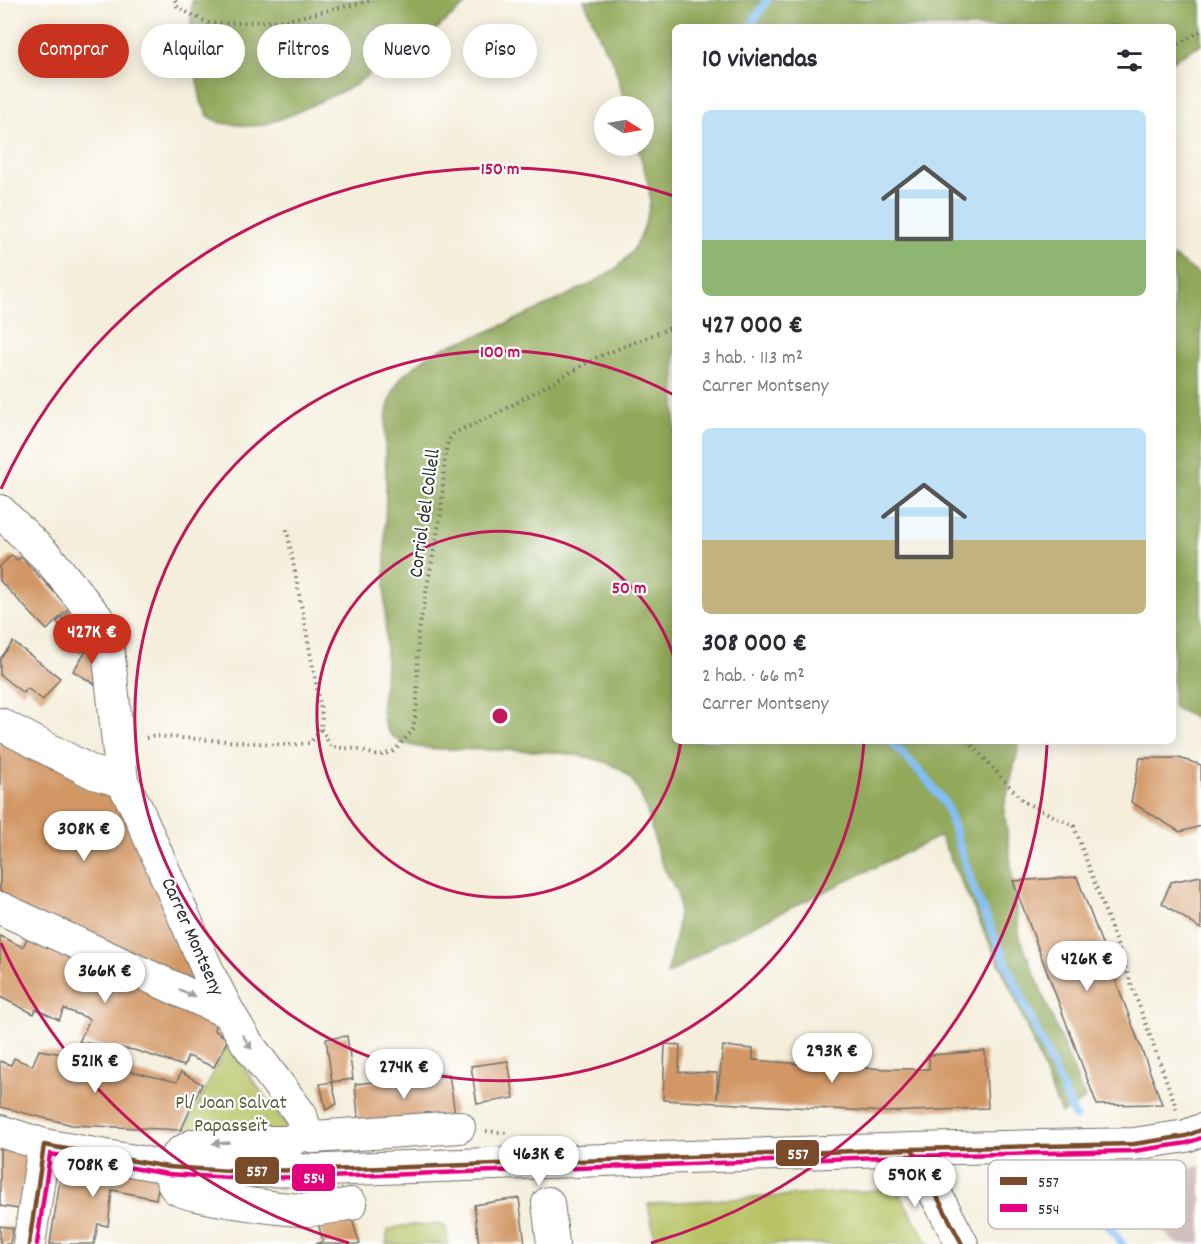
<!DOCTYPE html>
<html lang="es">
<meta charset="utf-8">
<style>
:root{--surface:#fff;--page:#f7f7f7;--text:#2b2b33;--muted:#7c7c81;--accent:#c8321e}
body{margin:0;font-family:Dekko,sans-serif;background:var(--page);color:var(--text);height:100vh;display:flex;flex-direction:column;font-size:22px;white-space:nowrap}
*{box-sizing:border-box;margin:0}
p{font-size:20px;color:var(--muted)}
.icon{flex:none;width:33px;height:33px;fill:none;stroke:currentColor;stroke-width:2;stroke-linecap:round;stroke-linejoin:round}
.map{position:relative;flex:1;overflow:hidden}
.drawer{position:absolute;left:672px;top:24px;width:504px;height:720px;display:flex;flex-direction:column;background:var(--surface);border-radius:9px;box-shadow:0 3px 15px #0003}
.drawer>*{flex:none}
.hud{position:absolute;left:18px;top:24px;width:564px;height:54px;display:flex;gap:12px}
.needle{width:39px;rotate:101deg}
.fabs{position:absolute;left:594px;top:96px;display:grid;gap:12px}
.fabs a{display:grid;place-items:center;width:60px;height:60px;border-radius:50%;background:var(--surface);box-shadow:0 3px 15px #0003;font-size:30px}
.price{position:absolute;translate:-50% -51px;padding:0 14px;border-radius:21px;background:#fff;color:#222;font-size:20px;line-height:39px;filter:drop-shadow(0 2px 3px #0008)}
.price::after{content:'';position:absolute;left:50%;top:36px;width:18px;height:14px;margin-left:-9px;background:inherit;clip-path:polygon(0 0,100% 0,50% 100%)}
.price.current{background:var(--accent);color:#fff}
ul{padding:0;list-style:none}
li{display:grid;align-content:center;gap:12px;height:318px;padding:0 30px}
li span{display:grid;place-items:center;height:186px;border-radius:9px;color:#555}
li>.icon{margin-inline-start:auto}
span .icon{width:108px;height:108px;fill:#fffc;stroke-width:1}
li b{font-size:26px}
h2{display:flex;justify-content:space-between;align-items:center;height:72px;padding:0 30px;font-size:26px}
.pill{padding:0 21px;border-radius:27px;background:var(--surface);box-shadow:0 3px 15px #0003;font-size:21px;line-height:54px}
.pill.current{background:var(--accent);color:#fff}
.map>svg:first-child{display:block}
.industrial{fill:#d1bfbd}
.green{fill:#b7c365;stroke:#717748;stroke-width:1.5}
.forest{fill:#91a95a;stroke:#5e6a42;stroke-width:1.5}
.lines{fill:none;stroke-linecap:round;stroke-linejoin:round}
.stream{stroke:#82bdf4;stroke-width:8}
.building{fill:#d29765}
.minor-casing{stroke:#716f69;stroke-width:34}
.path{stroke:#716f69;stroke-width:4;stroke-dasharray:1.5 4.5;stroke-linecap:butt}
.minor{stroke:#fff;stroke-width:32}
.bus-1-casing{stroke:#fff;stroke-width:9}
.bus-2-casing{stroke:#fff;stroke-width:9}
.bus-1{stroke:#7a4b2a;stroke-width:4.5}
.bus-2{stroke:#e5007d;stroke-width:4.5}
.oneway{fill:#a0a0a0}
.ring{fill:none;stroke:#c2185b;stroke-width:3}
.labels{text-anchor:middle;stroke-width:4.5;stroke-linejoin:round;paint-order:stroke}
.street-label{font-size:20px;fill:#2b2b2b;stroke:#fff}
.park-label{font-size:20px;fill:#5c603f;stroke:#fff}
.key{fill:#fff;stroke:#bfbfbf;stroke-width:1.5}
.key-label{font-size:16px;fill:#2b2b2b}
.centre{fill:#c2185b;stroke:#fff;stroke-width:3}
.ring-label{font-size:18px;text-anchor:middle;font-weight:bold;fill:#c2185b;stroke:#fff;stroke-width:4.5;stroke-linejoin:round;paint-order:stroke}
.line-badge{stroke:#fff;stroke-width:2}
.badge-label{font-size:16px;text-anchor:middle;font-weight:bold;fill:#fff}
</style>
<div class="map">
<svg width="1201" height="1244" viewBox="0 0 1201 1244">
<rect width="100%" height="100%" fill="#fff"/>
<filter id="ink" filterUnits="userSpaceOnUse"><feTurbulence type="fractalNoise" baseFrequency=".0167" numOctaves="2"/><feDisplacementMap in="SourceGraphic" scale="12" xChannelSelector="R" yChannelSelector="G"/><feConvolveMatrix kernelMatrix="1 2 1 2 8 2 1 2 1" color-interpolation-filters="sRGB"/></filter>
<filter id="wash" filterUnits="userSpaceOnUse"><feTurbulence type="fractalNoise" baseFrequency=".008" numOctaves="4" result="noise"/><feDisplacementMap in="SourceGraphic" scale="24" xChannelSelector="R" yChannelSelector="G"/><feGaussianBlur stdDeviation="1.35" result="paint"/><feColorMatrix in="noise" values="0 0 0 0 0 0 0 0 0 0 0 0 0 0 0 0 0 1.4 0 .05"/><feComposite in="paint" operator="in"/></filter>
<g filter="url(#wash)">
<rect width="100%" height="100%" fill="#f4eedb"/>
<polygon class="industrial" points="1201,1166 1201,1244 1176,1244 1147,1215 1162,1186 1190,1168"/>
<g class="green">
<polygon points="227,1046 299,1142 177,1146"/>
<polygon points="896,1189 929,1244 656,1244 648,1204"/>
<path d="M443,1225L446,1228L448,1244H386L388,1230C404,1223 425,1225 443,1225Z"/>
</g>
<g class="forest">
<polygon points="192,0 471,0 421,42 391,57 355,85 291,115 263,125 249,126 220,123 208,116 201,102 190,42"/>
<path d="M584,0H1201V44L1173,61V27H675V741H1020L1004,808L1020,938L1085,1099L1061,1114L1015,998L940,836L720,942L667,975C671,952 682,919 678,897C675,882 662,870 658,854C652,831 645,788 624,772C592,746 496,751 453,749C436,749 416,749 400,741C391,737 385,728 383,718C379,701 386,682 386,664C385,606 384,548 386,490C387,455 378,408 401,378C404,374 410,370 414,367C440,345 454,345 484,333C512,322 539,309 566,296C602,277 630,269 644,227C646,219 651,207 650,198C649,182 642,161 637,146H644V106H626L613,60L604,47Z"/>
<polygon points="1173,256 1201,276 1201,721 1173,707"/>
</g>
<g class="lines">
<g class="stream">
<polyline points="750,27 767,0"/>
<polyline points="891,741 928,781 946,805 975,893 1075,1117"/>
<polyline points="1097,1181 1107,1224 1122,1244"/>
</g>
</g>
<g id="blocks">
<g class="building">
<polygon points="12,555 17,560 21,557 69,608 47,630 0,581 0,566"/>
<polygon points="77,605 96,629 81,652 57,622"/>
<polygon points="98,633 106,691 73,671"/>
<polygon points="13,642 60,678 43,700 27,688 23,693 0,675 0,659"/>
<polygon points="0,730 119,785 201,972 189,989 0,901"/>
<polygon points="1140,758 1179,758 1201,765 1201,826 1180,832 1131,802"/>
<polygon points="1201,876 1201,929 1162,903 1171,882"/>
<polygon points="1077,877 1162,1104 1097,1105 1013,881"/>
<polygon points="29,934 216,1021 214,1030 228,1039 214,1067 188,1056 184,1066 134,1050 79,1042 90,1019 64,1009 59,1020 36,1009 34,1014 0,997 0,936 23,947"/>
<polygon points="347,1036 353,1079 332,1082 337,1104 326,1110 320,1084 332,1082 326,1039"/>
<polygon points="665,1044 680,1045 679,1072 717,1073 717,1099 723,1046 753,1049 753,1060 830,1066 830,1060 848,1061 848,1067 890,1069 929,1069 929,1055 985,1051 988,1108 888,1112 663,1100"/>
<polygon points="39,1050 74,1056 97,1067 98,1064 177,1082 181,1072 202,1084 181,1130 72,1125 0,1107 0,1061 11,1065 14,1058 32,1066"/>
<polygon points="508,1061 514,1098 477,1104 471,1066"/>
<polygon points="449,1074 455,1114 359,1128 355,1084"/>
<polygon points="0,1148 30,1154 18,1209 0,1206"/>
<polygon points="77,1159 160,1175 156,1199 112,1190 108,1226 98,1224 94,1244 50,1244 62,1168"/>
<polygon points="519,1198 525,1244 479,1244 474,1205"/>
<polygon points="349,1210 360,1244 316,1244 323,1241 317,1220"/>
<polygon points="0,1226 13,1228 10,1244 0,1244"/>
</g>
</g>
</g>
<g filter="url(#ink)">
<use href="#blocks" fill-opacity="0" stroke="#716f69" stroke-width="1.5"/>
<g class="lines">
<g class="minor-casing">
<g id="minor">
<polyline points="0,511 49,559 106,629 122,781 137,809 210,976 229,1013 247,1043 301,1115 304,1126 303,1133 290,1142 251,1142 194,1145 181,1152 168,1167"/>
<polyline points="0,724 94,773 122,781"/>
<polyline points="0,908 229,1013"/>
<polyline points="0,1131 44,1145 168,1167 230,1171 325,1170 912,1149 1134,1144 1186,1136 1201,1130"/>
<polyline points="303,1133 314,1137 459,1127"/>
<polyline points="912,1149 962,1244"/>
<path d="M168,1167C170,1173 172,1184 176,1188C184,1197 289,1210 305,1210C320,1210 336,1206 351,1204"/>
<polyline points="548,1203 553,1244"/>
<polyline points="29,1244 44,1145"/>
</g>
</g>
<g class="path">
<polyline points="175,0 178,8 211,24 286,20 373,0"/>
<polyline points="1173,47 1201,31"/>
<polyline points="321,729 331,747 356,749 379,756 394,751 413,730 417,704 418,635 441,513 445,456 448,441 454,433 494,415 598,357 675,326"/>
<polyline points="146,738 153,736 287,745 310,743 321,729 322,715 286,525"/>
<polyline points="968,741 1024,802 1074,826 1177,1110"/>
<polyline points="486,1131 508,1133"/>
</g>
<use href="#minor" class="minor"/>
<g class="bus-1-casing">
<g id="bus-1">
<polyline points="912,1149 962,1244"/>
<polyline points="29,1244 44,1145 168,1167 230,1171 325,1170 912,1149 1134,1144 1186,1136 1201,1130"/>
</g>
</g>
<g class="bus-2-casing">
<polyline id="bus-2" points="37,1244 50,1154 168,1174 230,1178 325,1177 912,1156 1134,1151 1187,1143 1201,1138"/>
</g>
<use href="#bus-1" class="bus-1"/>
<use href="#bus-2" class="bus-2"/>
</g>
<defs><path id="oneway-solid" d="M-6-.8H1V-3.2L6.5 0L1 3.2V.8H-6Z" transform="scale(1.5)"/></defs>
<g class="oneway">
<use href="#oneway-solid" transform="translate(187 993) rotate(25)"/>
<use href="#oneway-solid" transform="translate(247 1042) rotate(57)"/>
<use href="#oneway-solid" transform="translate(221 1143) rotate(177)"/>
</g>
</g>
<g class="ring">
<path d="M681 741A183 183 0 1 1 675 661"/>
<path d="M864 741A365 365 0 1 1 674 395"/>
<path d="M1047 745A548 548 0 0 1 651 1243M349 1243A548 548 0 0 1 1 943M1 489A548 548 0 0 1 674 196"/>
</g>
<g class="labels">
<g class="street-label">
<text transform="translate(423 513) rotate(-82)" y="7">Corriol del Collell</text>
<text transform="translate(194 936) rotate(66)" y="7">Carrer Montseny</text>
</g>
<g class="park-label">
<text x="231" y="1108">Pl/ Joan Salvat<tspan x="231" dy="23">Papasseït</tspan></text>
</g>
</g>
<rect x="988" y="1160" width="198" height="69" rx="9" class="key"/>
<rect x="1000" y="1177" width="27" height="8" fill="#7a4b2a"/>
<rect x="1000" y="1204" width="27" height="8" fill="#e5007d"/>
<g class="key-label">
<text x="1038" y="1187">557</text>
<text x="1038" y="1214">554</text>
</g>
<circle cx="500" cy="716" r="9" class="centre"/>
<g class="ring-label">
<text x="500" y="174">150 m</text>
<text x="500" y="357">100 m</text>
<text x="629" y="593">50 m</text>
</g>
<g class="line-badge">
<rect x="775" y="1139" width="45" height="28" rx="6" fill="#7a4b2a"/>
<rect x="234" y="1156" width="46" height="29" rx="6" fill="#7a4b2a"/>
<rect x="291" y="1163" width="45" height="29" rx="6" fill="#e5007d"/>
</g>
<g class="badge-label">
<text x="798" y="1159">557</text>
<text x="257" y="1176">557</text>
<text x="314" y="1183">554</text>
</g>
</svg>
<div class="fabs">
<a><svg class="needle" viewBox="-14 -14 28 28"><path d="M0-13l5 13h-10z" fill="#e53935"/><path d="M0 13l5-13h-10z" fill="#7c7c81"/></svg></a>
</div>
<b class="price current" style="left:92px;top:665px">427K €</b>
<b class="price" style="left:84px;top:862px">308K €</b>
<b class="price" style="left:1087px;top:992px">426K €</b>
<b class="price" style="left:105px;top:1004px">366K €</b>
<b class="price" style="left:832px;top:1084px">293K €</b>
<b class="price" style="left:95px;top:1094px">521K €</b>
<b class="price" style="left:404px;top:1100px">274K €</b>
<b class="price" style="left:539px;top:1187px">463K €</b>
<b class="price" style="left:93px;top:1198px">708K €</b>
<b class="price" style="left:915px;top:1208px">590K €</b>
<div class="hud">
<a class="pill current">Comprar</a>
<a class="pill">Alquilar</a>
<a class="pill">Filtros</a>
<a class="pill">Nuevo</a>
<a class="pill">Piso</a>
</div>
<section class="drawer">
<h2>10 viviendas<svg class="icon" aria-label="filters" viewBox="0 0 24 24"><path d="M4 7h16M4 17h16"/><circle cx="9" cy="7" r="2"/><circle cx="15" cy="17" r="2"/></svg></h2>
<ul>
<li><span style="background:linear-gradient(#bfe0f5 70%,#8fb573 0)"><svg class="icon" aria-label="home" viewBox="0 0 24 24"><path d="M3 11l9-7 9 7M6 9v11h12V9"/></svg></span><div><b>427 000 €</b><p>3 hab. · 113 m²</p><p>Carrer Montseny</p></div></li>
<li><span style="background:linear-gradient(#bfe0f5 60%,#c2b280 0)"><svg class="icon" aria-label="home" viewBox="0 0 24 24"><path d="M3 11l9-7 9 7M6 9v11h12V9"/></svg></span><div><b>308 000 €</b><p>2 hab. · 66 m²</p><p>Carrer Montseny</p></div></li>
</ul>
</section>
</div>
